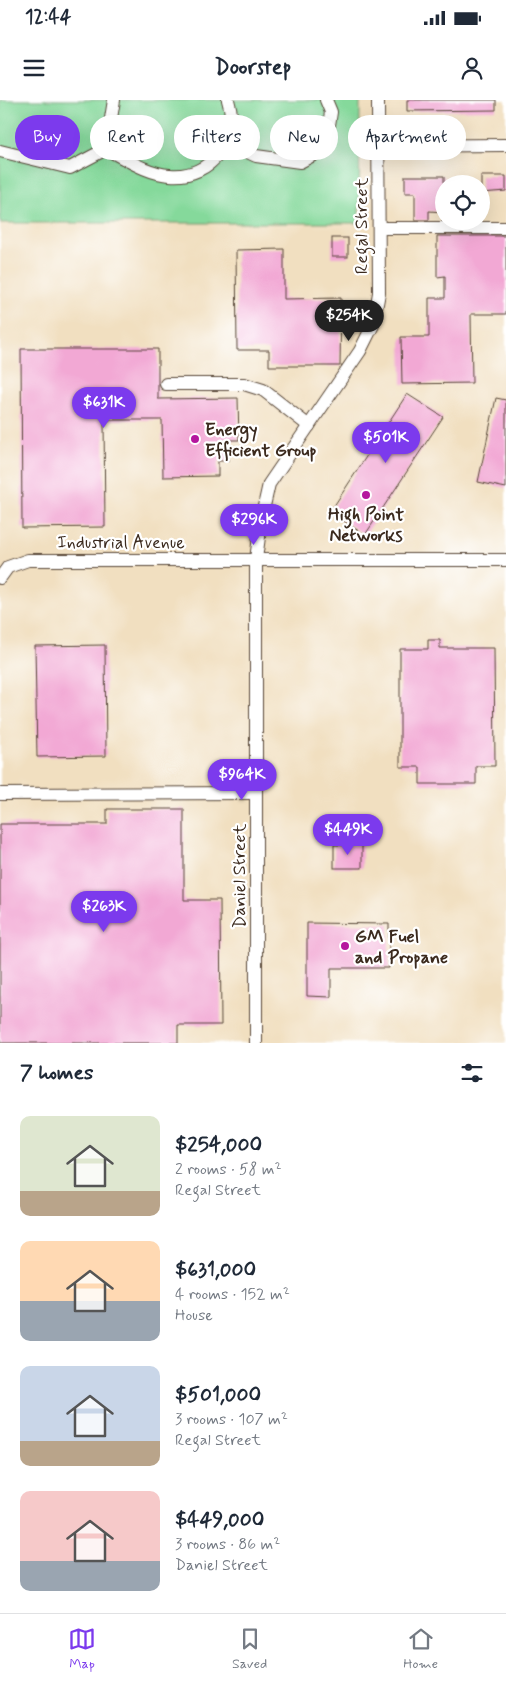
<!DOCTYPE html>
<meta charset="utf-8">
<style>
:root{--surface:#fff;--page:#f2f2f3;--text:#1f2937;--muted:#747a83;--line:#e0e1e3;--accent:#7c3aed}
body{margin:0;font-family:Mynerve,sans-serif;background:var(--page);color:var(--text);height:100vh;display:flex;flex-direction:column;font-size:19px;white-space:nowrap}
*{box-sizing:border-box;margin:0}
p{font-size:16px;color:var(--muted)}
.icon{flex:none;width:28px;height:28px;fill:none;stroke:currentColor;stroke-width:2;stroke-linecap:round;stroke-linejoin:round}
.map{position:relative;height:943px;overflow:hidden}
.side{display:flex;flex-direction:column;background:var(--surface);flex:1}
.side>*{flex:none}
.banner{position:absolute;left:15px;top:15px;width:476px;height:45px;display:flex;gap:10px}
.fabs{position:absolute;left:435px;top:75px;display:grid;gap:10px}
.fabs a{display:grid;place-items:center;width:55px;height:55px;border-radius:50%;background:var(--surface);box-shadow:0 5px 20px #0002;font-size:25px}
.price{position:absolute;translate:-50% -42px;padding:0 11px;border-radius:18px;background:var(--accent);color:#fff;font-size:16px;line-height:32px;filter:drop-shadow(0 1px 2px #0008)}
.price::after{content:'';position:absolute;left:50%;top:30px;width:15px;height:11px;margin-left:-8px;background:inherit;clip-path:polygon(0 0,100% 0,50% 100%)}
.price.selected{background:#222;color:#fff}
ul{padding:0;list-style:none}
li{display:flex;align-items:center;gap:15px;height:125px;padding:0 20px}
li span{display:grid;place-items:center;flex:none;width:140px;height:100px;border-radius:10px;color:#555}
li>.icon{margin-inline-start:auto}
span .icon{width:60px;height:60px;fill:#fffc;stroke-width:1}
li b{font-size:21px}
h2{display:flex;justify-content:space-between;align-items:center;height:60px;padding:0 20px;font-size:21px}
.chip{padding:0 18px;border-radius:22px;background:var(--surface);box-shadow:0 5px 20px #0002;font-size:18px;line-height:45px}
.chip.selected{background:var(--accent);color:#fff}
.status{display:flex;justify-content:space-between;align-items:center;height:35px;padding:0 25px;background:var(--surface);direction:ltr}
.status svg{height:14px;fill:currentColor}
header{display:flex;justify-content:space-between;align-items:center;height:65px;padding:0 20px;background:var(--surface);font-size:22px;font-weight:700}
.dock{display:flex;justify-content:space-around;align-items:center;height:70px;border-top:1px solid var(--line);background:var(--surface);font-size:14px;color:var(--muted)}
.dock a{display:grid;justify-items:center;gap:2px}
.dock .selected{color:var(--accent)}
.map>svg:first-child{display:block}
.green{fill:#85d99b;stroke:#60825c}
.building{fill:#f2a8d4}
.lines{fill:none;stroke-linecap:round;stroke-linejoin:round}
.minor-casing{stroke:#564536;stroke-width:14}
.minor{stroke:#fff;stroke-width:12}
.poi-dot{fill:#b5179e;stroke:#fff;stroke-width:2}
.labels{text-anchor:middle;stroke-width:4.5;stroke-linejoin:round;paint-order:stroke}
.street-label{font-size:18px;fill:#3b2a1e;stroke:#fff}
.poi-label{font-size:18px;font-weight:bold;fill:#3b2a1e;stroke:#fff;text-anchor:start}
</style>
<div class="status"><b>12:44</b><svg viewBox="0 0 49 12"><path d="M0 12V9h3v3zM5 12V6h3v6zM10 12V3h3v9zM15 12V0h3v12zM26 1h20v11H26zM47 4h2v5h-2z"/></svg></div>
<header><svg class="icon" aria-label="menu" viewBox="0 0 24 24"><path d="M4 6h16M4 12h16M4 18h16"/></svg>Doorstep<svg class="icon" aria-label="person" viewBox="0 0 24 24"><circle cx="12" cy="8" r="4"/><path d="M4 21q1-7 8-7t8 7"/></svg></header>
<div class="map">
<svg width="506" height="943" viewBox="0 0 506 943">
<rect width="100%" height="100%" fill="#fff"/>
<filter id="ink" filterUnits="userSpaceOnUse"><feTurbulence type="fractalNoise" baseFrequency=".02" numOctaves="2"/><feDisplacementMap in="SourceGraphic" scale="10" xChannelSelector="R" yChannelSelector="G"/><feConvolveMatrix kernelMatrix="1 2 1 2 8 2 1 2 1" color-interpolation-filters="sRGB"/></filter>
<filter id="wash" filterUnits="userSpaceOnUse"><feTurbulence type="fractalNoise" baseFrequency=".0096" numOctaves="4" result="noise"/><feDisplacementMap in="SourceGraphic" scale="20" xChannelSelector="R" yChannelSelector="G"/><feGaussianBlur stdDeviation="1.12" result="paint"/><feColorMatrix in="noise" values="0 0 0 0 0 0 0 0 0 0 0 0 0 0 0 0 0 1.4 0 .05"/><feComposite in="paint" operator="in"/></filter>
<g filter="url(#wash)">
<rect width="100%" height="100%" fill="#f1dfc0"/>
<polygon class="green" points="0,0 360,0 359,123 0,123"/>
<g id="blocks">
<g class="building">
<polygon points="407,0 496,0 496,10 407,11"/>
<polygon points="405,76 444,76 444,112 429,111 429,120 415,120 415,93 405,93"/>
<polygon points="481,76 506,76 506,91 481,93"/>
<polygon points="437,136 506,136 506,214 471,214 472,283 402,284 401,237 429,237 429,198 445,198 445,176 437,177"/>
<rect x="332" y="138" width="16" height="19"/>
<polygon points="284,149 284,199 341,198 340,266 269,266 269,250 237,250 236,150"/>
<polygon points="21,249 158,249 158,299 238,298 239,340 228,340 228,361 218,361 218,376 163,377 162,320 104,320 105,427 22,428"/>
<polygon points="407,294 443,317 365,435 330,412"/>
<polygon points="496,298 506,300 506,388 478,382"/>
<polygon points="428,540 440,540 440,548 494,548 495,666 476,666 476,684 420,684 420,667 400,667 400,549 428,549"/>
<polygon points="105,545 106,656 37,657 35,546"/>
<polygon points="107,709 184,709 184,800 220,800 221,925 178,925 178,943 0,943 0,724 107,724"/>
<rect x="334" y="745" width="28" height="23"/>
<polygon points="307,823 389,824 389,868 331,868 331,897 307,896"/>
</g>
</g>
</g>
<g filter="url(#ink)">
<use href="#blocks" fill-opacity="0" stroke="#564536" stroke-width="1"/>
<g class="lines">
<g class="minor-casing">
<g id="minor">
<polyline points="230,38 241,49 256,56 300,62 317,53 326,45 331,12 326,0"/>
<polyline points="378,46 506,45"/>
<path d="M106,49C126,59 148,74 170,75C211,79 241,38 228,0"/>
<polyline points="106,49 114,0"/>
<polyline points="0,51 70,68 106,49"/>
<polyline points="379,128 506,128"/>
<polyline points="166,284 244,284 263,290 309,326"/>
<polyline points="0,478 8,467 28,460 506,460"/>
<polyline points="0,694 256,693"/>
<polyline points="256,943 256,459 262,415 269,384 360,251 373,225 379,193 378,0"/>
</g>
</g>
<use href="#minor" class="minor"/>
</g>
</g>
<g class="poi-dot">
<circle cx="195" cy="339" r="5"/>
<circle cx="366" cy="395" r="5"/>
<circle cx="345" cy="846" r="5"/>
</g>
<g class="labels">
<g class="street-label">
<text transform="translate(361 126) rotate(-90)" y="6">Regal Street</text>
<text x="121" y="448">Industrial Avenue</text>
<text transform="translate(239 776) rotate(-90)" y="6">Daniel Street</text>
</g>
<g class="poi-label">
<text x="205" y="335">Energy<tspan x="205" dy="21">Efficient Group</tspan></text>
<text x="366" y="420" text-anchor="middle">High Point<tspan x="366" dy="21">Networks</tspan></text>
<text x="355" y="842">GM Fuel<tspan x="355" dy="21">and Propane</tspan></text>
</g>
</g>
</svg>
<div class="fabs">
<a><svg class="icon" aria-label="locate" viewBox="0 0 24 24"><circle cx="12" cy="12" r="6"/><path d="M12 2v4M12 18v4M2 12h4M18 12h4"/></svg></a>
</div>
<b class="price selected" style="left:349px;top:242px">$254K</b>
<b class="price" style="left:104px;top:329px">$631K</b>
<b class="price" style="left:386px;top:364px">$501K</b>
<b class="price" style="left:254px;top:446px">$296K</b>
<b class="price" style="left:242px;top:701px">$964K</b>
<b class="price" style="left:348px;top:756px">$449K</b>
<b class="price" style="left:104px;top:833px">$263K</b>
<div class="banner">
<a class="chip selected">Buy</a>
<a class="chip">Rent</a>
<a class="chip">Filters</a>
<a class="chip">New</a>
<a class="chip">Apartment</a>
</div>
</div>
<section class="side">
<h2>7 homes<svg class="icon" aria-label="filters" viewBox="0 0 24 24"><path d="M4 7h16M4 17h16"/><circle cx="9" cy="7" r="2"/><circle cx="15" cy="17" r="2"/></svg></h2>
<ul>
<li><span style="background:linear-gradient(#dfe7d0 75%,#b9a48a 0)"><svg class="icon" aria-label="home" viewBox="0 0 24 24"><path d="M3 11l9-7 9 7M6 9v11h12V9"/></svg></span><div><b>$254,000</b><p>2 rooms · 58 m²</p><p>Regal Street</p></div></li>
<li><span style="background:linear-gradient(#ffd9b3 60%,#9aa5b1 0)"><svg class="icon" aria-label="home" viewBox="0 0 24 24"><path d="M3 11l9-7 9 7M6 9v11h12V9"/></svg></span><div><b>$631,000</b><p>4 rooms · 152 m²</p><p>House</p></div></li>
<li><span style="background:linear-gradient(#c9d6e8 75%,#b9a48a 0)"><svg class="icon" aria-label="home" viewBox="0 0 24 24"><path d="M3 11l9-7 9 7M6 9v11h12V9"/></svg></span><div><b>$501,000</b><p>3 rooms · 107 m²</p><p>Regal Street</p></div></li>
<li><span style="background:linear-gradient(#f6c9c9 70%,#9aa5b1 0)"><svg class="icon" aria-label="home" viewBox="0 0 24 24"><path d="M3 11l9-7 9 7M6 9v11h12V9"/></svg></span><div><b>$449,000</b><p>3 rooms · 86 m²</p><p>Daniel Street</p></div></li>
</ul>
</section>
<nav class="dock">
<a class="selected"><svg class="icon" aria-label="map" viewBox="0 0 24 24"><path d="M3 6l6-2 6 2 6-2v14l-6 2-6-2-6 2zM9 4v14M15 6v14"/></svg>Map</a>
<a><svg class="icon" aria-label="saved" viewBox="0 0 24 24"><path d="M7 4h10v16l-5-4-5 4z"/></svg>Saved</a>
<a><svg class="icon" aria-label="home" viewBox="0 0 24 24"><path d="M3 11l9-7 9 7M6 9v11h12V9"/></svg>Home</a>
</nav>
